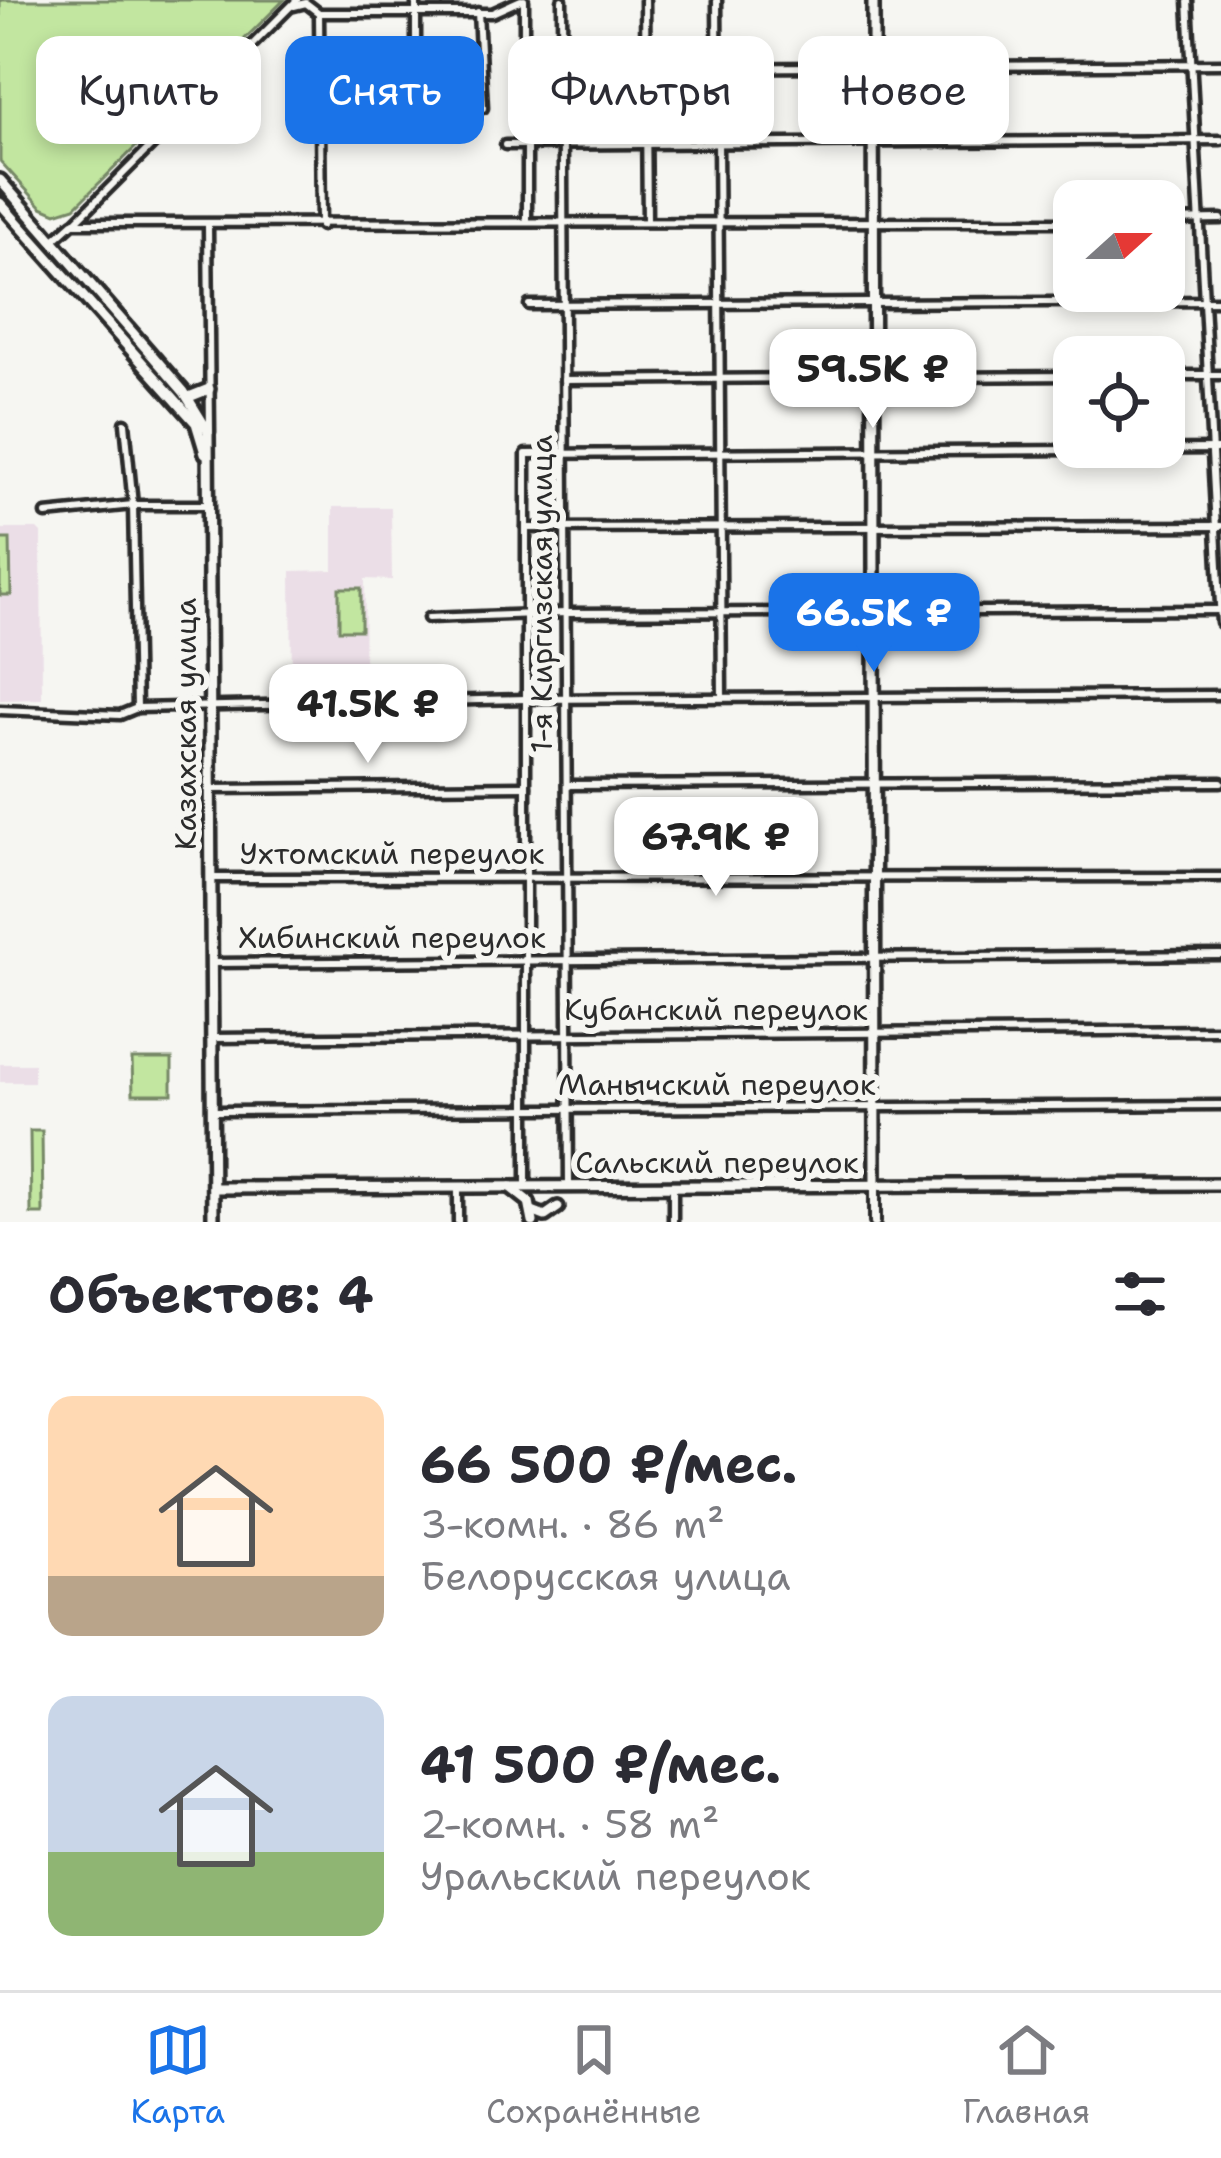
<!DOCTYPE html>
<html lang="ru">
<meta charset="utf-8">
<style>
:root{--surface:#fff;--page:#f7f7f7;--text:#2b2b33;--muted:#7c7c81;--line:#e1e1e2;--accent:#1a73e8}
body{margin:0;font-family:"Shantell Sans",sans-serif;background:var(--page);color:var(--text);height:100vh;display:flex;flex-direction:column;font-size:45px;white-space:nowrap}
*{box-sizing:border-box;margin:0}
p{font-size:39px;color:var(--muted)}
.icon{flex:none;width:66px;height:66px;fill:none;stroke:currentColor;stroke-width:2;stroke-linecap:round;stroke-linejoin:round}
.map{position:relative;height:1222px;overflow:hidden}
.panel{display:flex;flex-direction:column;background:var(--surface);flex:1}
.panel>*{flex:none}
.top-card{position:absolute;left:36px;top:36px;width:1149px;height:108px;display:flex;gap:24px}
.needle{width:78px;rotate:69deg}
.fabs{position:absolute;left:1053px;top:180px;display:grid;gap:24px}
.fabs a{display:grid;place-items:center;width:132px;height:132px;border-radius:24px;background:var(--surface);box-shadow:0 6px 18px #0003;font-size:60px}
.price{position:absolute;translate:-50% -102px;padding:0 27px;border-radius:24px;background:#fff;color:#222;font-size:39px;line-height:78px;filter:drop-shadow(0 3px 6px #0008)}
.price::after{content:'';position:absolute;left:50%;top:72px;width:36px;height:27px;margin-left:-18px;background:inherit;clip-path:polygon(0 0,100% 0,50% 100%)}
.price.current{background:var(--accent);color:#fff}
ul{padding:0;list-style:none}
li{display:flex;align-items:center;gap:36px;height:300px;padding:0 48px}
li span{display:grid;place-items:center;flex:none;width:336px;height:240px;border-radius:24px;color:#555}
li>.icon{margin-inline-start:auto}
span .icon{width:144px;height:144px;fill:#fffc;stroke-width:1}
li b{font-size:51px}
h2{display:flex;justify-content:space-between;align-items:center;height:144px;padding:0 48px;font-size:51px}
.tag{padding:0 42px;border-radius:24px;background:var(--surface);box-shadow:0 6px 18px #0003;font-size:42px;line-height:108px}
.tag.current{background:var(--accent);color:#fff}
.dock{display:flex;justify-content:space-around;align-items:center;height:168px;border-top:3px solid var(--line);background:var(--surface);font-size:33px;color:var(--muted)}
.dock a{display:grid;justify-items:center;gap:6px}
.dock .current{color:var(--accent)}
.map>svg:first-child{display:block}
.built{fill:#ebdee7}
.green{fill:#c2e6a0;stroke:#768866;stroke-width:3}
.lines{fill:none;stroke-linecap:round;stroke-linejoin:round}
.minor-casing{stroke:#2b2b2b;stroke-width:15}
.tertiary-casing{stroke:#2b2b2b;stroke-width:16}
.secondary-casing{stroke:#2b2b2b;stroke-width:18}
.minor{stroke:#f6f6f2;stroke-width:6}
.tertiary{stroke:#f6f6f2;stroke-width:8}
.secondary{stroke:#f6f6f2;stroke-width:9}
.labels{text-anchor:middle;stroke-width:12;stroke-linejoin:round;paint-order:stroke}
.street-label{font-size:30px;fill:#2b2b2b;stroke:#f6f6f2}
</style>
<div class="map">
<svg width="1221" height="1222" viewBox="0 0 1221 1222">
<rect width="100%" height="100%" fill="#f6f6f2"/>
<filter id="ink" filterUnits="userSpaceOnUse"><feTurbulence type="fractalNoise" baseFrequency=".00833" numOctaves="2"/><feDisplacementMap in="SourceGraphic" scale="24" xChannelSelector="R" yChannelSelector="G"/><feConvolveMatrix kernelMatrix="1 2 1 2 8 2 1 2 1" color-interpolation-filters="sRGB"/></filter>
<g filter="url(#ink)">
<g class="built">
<polygon points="333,507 391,507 392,580 365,579 364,687 292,689 291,571 333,570"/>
<polygon points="0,529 37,529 41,533 42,699 0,700"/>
<rect x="0" y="1064" width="34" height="18"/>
</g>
<g class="green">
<polygon points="0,0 284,0 75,207 56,213 42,207 0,161"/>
<polygon points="0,539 10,539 11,595 0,595"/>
<rect x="339" y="588" width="22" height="42"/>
<polygon points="132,1059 172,1059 172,1094 133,1094"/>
<polygon points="30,1131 42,1131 43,1214 31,1214"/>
</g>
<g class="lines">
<g class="minor-casing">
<g id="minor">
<polyline points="524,0 524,72 562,72"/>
<polyline points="562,0 569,1185"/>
<polyline points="645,0 647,221"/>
<polyline points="717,0 722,697"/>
<polyline points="1188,0 1221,623"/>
<polyline points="294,6 306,3 319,13 321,226"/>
<polyline points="478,12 483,108"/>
<polyline points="319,13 492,13 521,0"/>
<polyline points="321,62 415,61"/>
<polyline points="563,69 1221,64"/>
<polyline points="322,114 416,115 416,0"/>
<polyline points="505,145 1221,140"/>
<polyline points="1164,220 1221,219"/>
<polyline points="527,221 527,144"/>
<polyline points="75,222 297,0"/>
<polyline points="208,226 210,432"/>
<polyline points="54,240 73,223 1074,222"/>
<polyline points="529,305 1221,301"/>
<polyline points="1164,375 1221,375"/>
<polyline points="564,380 1074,376"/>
<polyline points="125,423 133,505 137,708"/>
<polyline points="46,514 133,505 209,505"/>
<polyline points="526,528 1221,526"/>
<polyline points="428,618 566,613 1221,610"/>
<polyline points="0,710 120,715 137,708 526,699 1221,695"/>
<polyline points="567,785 1221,782"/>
<polyline points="212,789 526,786"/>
<polyline points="211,878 1221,877"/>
<polyline points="212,963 1221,955"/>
<polyline points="212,1038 1221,1030"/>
<polyline points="212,1111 1221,1105"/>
<polyline points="458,1187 458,1222"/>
<polyline points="673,1187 673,1222"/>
<polyline points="526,1188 526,454 1221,449"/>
</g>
</g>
<g class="tertiary-casing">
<polyline id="tertiary" points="875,1186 875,1222"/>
</g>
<g class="secondary-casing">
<g id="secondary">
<polyline points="873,0 875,1186"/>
<polyline points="0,180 184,392 208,431 213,1222"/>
<polyline points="0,203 196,423 205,453"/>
<polyline points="189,397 209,389"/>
<polyline points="510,1187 529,1202 533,1222"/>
<polyline points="213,1188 1221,1184"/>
<polyline points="532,1211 545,1216 558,1207"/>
</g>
</g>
<use href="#minor" class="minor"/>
<use href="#tertiary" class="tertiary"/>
<use href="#secondary" class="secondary"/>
</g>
</g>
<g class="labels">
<g class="street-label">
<text transform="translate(542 594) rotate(-90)" y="10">1-я Киргизская улица</text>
<text transform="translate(186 724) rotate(-90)" y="10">Казахская улица</text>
<text x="392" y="864">Ухтомский переулок</text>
<text x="392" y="948">Хибинский переулок</text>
<text x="716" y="1020">Кубанский переулок</text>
<text x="717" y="1095">Манычский переулок</text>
<text x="717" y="1173">Сальский переулок</text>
</g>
</g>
</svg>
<div class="fabs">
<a><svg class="needle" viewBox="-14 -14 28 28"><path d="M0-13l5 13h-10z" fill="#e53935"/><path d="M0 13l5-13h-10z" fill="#7c7c81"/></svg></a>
<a><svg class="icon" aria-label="locate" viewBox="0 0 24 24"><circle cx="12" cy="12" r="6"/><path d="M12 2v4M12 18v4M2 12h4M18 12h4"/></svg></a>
</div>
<b class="price" style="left:873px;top:431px">59.5K ₽</b>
<b class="price current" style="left:874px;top:675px">66.5K ₽</b>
<b class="price" style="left:368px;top:766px">41.5K ₽</b>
<b class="price" style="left:716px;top:899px">67.9K ₽</b>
<div class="top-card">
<a class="tag">Купить</a>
<a class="tag current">Снять</a>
<a class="tag">Фильтры</a>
<a class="tag">Новое</a>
</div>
</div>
<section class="panel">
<h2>Объектов: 4<svg class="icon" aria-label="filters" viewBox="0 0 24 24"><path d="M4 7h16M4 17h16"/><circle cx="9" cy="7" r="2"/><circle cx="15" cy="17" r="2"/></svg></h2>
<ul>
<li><span style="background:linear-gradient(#ffd9b3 75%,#b9a48a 0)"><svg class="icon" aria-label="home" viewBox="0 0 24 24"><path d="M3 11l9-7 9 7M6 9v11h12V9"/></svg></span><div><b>66 500 ₽/мес.</b><p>3-комн. · 86 m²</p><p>Белорусская улица</p></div></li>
<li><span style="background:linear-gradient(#c9d6e8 65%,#8fb573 0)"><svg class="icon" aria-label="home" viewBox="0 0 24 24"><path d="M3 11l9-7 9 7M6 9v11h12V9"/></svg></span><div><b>41 500 ₽/мес.</b><p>2-комн. · 58 m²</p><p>Уральский переулок</p></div></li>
</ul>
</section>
<nav class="dock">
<a class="current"><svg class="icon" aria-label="map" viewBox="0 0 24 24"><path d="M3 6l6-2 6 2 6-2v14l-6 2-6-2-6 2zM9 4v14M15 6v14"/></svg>Карта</a>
<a><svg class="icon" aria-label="saved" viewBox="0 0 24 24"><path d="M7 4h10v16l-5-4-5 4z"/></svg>Сохранённые</a>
<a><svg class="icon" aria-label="home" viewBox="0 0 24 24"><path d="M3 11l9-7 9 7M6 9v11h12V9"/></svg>Главная</a>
</nav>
